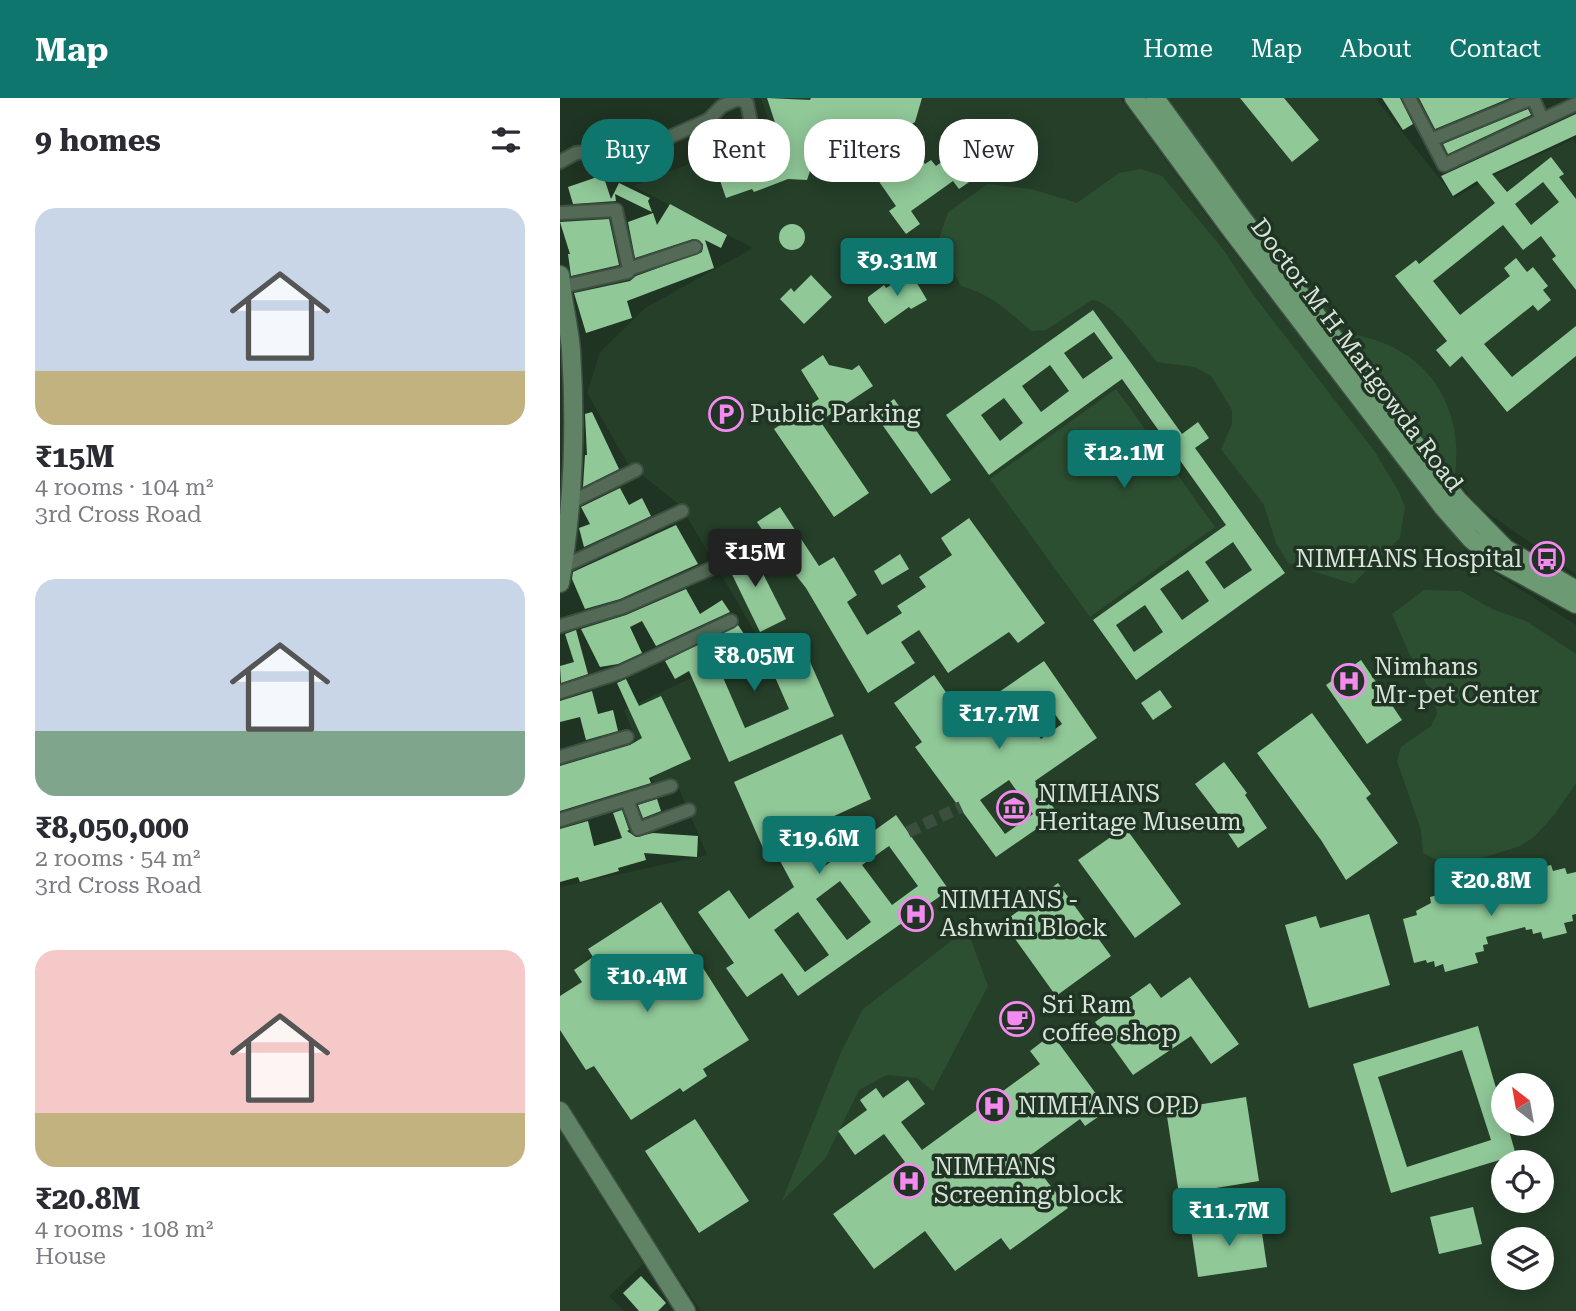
<!DOCTYPE html>
<meta charset="utf-8">
<style>
:root{--surface:#fff;--page:#f2f2f3;--text:#2b2b33;--muted:#7c7c81;--accent:#0f766e}
body{margin:0;font-family:"Roboto Serif",serif;background:var(--page);color:var(--text);height:100vh;display:flex;flex-direction:column;font-size:26px;white-space:nowrap}
*{box-sizing:border-box;margin:0}
p{font-size:23px;color:var(--muted)}
.icon{flex:none;width:38px;height:38px;fill:none;stroke:currentColor;stroke-width:2;stroke-linecap:round;stroke-linejoin:round}
.map{position:relative;flex:1;overflow:hidden}
.side{display:flex;flex-direction:column;background:var(--surface);width:560px}
.side>*{flex:none}
.banner{position:absolute;left:21px;top:21px;width:665px;height:63px;display:flex;gap:14px}
.needle{width:46px;rotate:329deg}
.fabs{position:absolute;left:931px;top:975px;display:grid;gap:14px}
.fabs a{display:grid;place-items:center;width:63px;height:63px;border-radius:50%;background:var(--surface);box-shadow:0 4px 18px #0003;font-size:35px}
.price{position:absolute;translate:-50% -60px;padding:0 16px;border-radius:7px;background:var(--accent);color:#fff;font-size:23px;line-height:46px;filter:drop-shadow(0 2px 4px #0008)}
.price::after{content:'';position:absolute;left:50%;top:42px;width:21px;height:16px;margin-left:-10px;background:inherit;clip-path:polygon(0 0,100% 0,50% 100%)}
.price.active{background:#222;color:#fff}
ul{padding:0;list-style:none}
li{display:grid;align-content:center;gap:14px;height:371px;padding:0 35px}
li span{display:grid;place-items:center;height:217px;border-radius:21px;color:#555}
li>.icon{margin-inline-start:auto}
span .icon{width:126px;height:126px;fill:#fffc;stroke-width:1}
li b{font-size:30px}
h2{display:flex;justify-content:space-between;align-items:center;height:84px;padding:0 35px;font-size:30px}
.chip{padding:0 24px;border-radius:28px;background:var(--surface);box-shadow:0 4px 18px #0003;font-size:24px;line-height:63px}
.chip.active{background:var(--accent);color:#fff}
header{display:flex;align-items:center;gap:42px;box-sizing:border-box;height:98px;padding:0 35px;background:var(--accent);color:#fff}
header strong{font-size:33px}
nav{display:flex;gap:38px;margin-inline-start:auto;font-size:24px}
main{display:flex;flex:1;min-height:0}
.map>svg:first-child{display:block}
.built{fill:#253f29;fill-rule:evenodd}
.green{fill:#2c4f32}
.building{fill:#90c898;fill-rule:evenodd}
.lines{fill:none;stroke-linecap:round;stroke-linejoin:round}
.street-tunnel{stroke:#3c4f3e;stroke-width:12;stroke-dasharray:12 6;stroke-linecap:butt}
.street-casing{stroke:#3e5042;stroke-width:16}
.secondary-casing{stroke:#3e5042;stroke-width:21}
.primary-casing{stroke:#3e5042;stroke-width:21}
.street{stroke:#546a57;stroke-width:12}
.secondary{stroke:#608365;stroke-width:18}
.primary{stroke:#6c9b73;stroke-width:18}
.labels{text-anchor:middle;stroke-width:7;stroke-linejoin:round;paint-order:stroke}
.street-label{font-size:24px;fill:#d9e5da;stroke:#203423}
.poi-label{font-size:24px;fill:#d9e5da;stroke:#203423;text-anchor:start}
</style>
<header>
<strong>Map</strong>
<nav><a>Home</a><a>Map</a><a>About</a><a>Contact</a></nav>
</header>
<main>
<section class="side">
<h2>9 homes<svg class="icon" aria-label="filters" viewBox="0 0 24 24"><path d="M4 7h16M4 17h16"/><circle cx="9" cy="7" r="2"/><circle cx="15" cy="17" r="2"/></svg></h2>
<ul>
<li><span style="background:linear-gradient(#c9d6e8 75%,#c2b280 0)"><svg class="icon" aria-label="home" viewBox="0 0 24 24"><path d="M3 11l9-7 9 7M6 9v11h12V9"/></svg></span><div><b>₹15M</b><p>4 rooms · 104 m²</p><p>3rd Cross Road</p></div></li>
<li><span style="background:linear-gradient(#c9d6e8 70%,#7fa58c 0)"><svg class="icon" aria-label="home" viewBox="0 0 24 24"><path d="M3 11l9-7 9 7M6 9v11h12V9"/></svg></span><div><b>₹8,050,000</b><p>2 rooms · 54 m²</p><p>3rd Cross Road</p></div></li>
<li><span style="background:linear-gradient(#f6c9c9 75%,#c2b280 0)"><svg class="icon" aria-label="home" viewBox="0 0 24 24"><path d="M3 11l9-7 9 7M6 9v11h12V9"/></svg></span><div><b>₹20.8M</b><p>4 rooms · 108 m²</p><p>House</p></div></li>
</ul>
</section>
<div class="map">
<svg width="1016" height="1213" viewBox="0 0 1016 1213">
<rect width="100%" height="100%" fill="#203423"/>
<g class="built">
<path d="M201,0H560L660,136L914,462L1016,527V1213H141L35,1057L0,1003V789L147,757L114,679L94,686L64,612L202,546L120,407L68,366L27,295L40,254L85,210L193,150L73,88L212,34ZM943,987H982V1026H943ZM943,1064H982V1102H943ZM943,1141H982V1180H943Z"/>
<polygon points="603,0 815,0 895,100 934,77 1014,41 1016,47 1016,476 919,409 779,235"/>
<polygon points="0,1033 83,1166 49,1198 64,1213 0,1213"/>
</g>
<g class="green">
<path d="M581,71L602,78L663,151L695,199L815,354L839,394L845,409L840,440L793,486L728,465L716,445L704,407L661,351L672,326V312L652,279L635,269L597,264C583,248 553,204 532,202L486,232L471,233C449,213 430,196 401,188L378,144L388,114L428,86L471,91L517,105L559,75Z"/>
<path d="M779,235C858,241 905,299 895,377Z"/>
<polygon points="556,291 655,429 530,519 430,381"/>
<polygon points="864,492 901,493 932,511 966,523 1016,556 1016,685 995,716 974,739 960,748 922,760 883,765 863,755 861,732 837,663 841,649 871,628 877,616 874,600 848,553 832,516"/>
<polygon points="407,831 428,888 373,993 357,980 327,977 299,992 265,1061 222,1103 281,954 303,911"/>
</g>
<g class="building">
<polygon points="207,0 250,2 251,0 362,0 355,24 301,58 296,50 293,75 287,74 286,78 250,73 247,82 228,81 194,94 192,91 166,100 157,74 179,66 173,50 192,43 200,45 206,39 218,34"/>
<polygon points="680,0 724,0 759,42 732,64"/>
<polygon points="822,0 840,0 853,26 843,32"/>
<polygon points="859,0 950,0 875,31"/>
<polygon points="968,11 971,17 888,56 883,46"/>
<path d="M1016,16V37L932,76L947,94L991,59L1004,76L999,79L1016,101V192L992,161L996,158L981,138L963,152L943,127L873,183L900,217L950,178L944,170L956,160L967,174L973,169L988,188L983,192L991,202L978,213L973,207L924,246L952,279L1016,228V258L947,314L902,258L890,269L876,252L887,243L835,178L856,162L859,166L935,105L917,83L893,98L881,78ZM983,84L999,104L971,127L955,106Z"/>
<polygon points="415,40 434,67 399,91 393,83 351,113 360,126 346,136 329,113 336,108 313,75 352,47 365,66 371,62 376,68"/>
<polygon points="43,77 51,101 59,85 90,100 88,103 92,114 55,96 56,103 13,106 8,89"/>
<polygon points="110,106 167,137 161,150 145,142 154,170 67,203 72,220 26,235 14,195 70,183 76,178 142,154 143,146 133,141 75,160 68,124 93,115 97,127"/>
<polygon points="49,121 59,167 11,178 8,156 10,156 0,124"/>
<circle cx="232" cy="139" r="13"/>
<polygon points="351,175 367,202 351,211 349,209 325,226 308,203 308,199 324,187 326,190"/>
<polygon points="251,177 272,199 244,226 220,201 231,190 234,194"/>
<path d="M533,212L622,336L638,324L649,340L635,350L725,475L576,582L533,522L666,427L562,281L429,377L386,317ZM534,234L553,260L523,281L504,255ZM490,267L509,293L481,314L462,288ZM444,300L463,325L440,343L421,317ZM673,444L692,472L664,491L645,464ZM628,472L649,503L622,522L600,491ZM585,507L603,534L574,554L556,527Z"/>
<polygon points="263,257 269,267 292,272 299,267 313,288 260,323 309,395 274,419 214,331 259,301 241,272"/>
<polygon points="334,301 391,382 371,396 314,315"/>
<polygon points="32,314 59,371 23,389 25,357 27,357 25,316"/>
<polygon points="60,390 69,407 82,400 91,418 24,449 19,430 30,426 21,409"/>
<polygon points="220,409 259,468 274,459 297,497 287,504 307,537 342,515 337,508 366,489 359,479 392,457 381,440 409,420 485,525 458,545 449,534 388,575 359,532 341,544 355,565 308,595 246,490 232,472 230,473 197,424"/>
<polygon points="116,427 138,466 60,501 25,511 12,481 13,474"/>
<polygon points="189,448 226,521 200,534 164,460"/>
<polygon points="340,456 349,471 322,487 314,473"/>
<polygon points="126,491 140,516 162,502 170,514 96,548 82,523 70,529 82,555 58,566 40,569 21,531 66,517"/>
<polygon points="178,527 188,542 155,561 185,630 229,611 204,554 239,539 274,618 169,664 129,573 115,581 105,563"/>
<polygon points="16,532 28,576 1,585 0,568 14,564 5,536"/>
<polygon points="801,562 842,622 807,646 766,587"/>
<path d="M484,563L537,640L475,683L498,716L436,759L355,649L362,644L334,605L374,577L401,616L405,613L407,616ZM484,601L502,626L481,641L463,616ZM449,682L473,716L445,736L420,702Z"/>
<polygon points="66,581 79,608 101,598 131,661 89,680 91,685 0,713 0,668 70,647 82,640 57,585"/>
<polygon points="600,592 612,609 593,622 581,605"/>
<polygon points="32,593 38,616 53,612 58,633 26,642 20,619 0,624 0,603"/>
<polygon points="752,615 811,696 806,700 838,745 786,782 761,742 697,655"/>
<path d="M282,636L311,701L244,732L262,770L336,717L389,792L238,898L222,875L187,899L166,870L174,865L138,814L169,792L189,821L234,789L211,746L203,750L174,684ZM329,748L358,788L332,807L302,767ZM280,783L311,824L287,842L256,801ZM238,814L269,857L245,874L214,832Z"/>
<polygon points="664,664 687,695 685,697 707,730 678,750 659,722 661,720 635,686"/>
<polygon points="97,701 101,713 83,720 78,707"/>
<polygon points="62,712 69,732 67,733 76,739 93,735 138,738 137,759 84,755 86,762 58,770 59,773 20,784 18,779 0,784 0,731 28,723 34,748 62,740 53,715"/>
<polygon points="565,729 621,806 575,840 518,762"/>
<polygon points="991,767 993,773 1005,770 1007,776 1016,774 1016,816 1012,817 1013,823 1004,825 1007,835 983,841 981,834 973,836 972,831 966,832 965,829 926,839 928,846 923,847 924,853 915,855 918,865 885,874 883,866 875,869 874,863 867,865 866,862 854,865 843,821 857,817 856,813 871,805 870,799 897,792 899,798 912,794 913,801 952,791 951,787 967,779 965,773"/>
<polygon points="498,785 551,858 496,898 443,824"/>
<polygon points="101,804 189,942 143,971 147,978 123,994 120,990 71,1022 34,968 26,972 0,932 0,898 22,884 14,872 33,859 28,851"/>
<polygon points="809,816 830,887 749,910 725,827 756,818 760,830"/>
<polygon points="630,879 679,946 651,966 631,938 573,977 535,924 590,885 601,900"/>
<path d="M918,928L943,1014V1026H947L956,1057L831,1095L793,966ZM902,952L931,1042L847,1069L818,979Z"/>
<polygon points="492,936 548,1012 525,1028 520,1021 468,1059 508,1110 450,1152 441,1140 395,1173 365,1133 314,1171 273,1116 345,1064 324,1036 295,1057 278,1033 307,1012 300,1002 316,990 323,1000 348,982 365,1006 341,1024 362,1052 480,966 470,953"/>
<polygon points="686,999 699,1083 619,1096 606,1012"/>
<polygon points="135,1021 189,1103 139,1135 85,1053"/>
<polygon points="913,1109 922,1146 879,1156 870,1119"/>
<polygon points="700,1121 707,1169 638,1179 631,1131"/>
<polygon points="81,1178 106,1205 98,1213 79,1213 63,1195"/>
</g>
<g class="lines">
<polyline class="street-tunnel" points="348,734 401,709"/>
<g class="street-casing">
<g id="street">
<polyline points="849,0 884,67 1016,6"/>
<polyline points="871,42 973,0 982,21"/>
<polyline points="0,64 16,55 89,48 148,22 162,8 178,1 187,5 192,30 198,37"/>
<polyline points="0,115 56,112 69,171"/>
<polyline points="1,189 68,174 69,171 135,149"/>
<polyline points="11,404 76,372"/>
<polyline points="0,470 122,413"/>
<polyline points="0,528 63,509 159,467"/>
<polyline points="0,594 61,574 171,523"/>
<polyline points="0,659 67,639"/>
<polyline points="67,702 78,731 129,712"/>
<polyline points="0,722 111,688"/>
</g>
</g>
<g class="secondary-casing">
<g id="secondary">
<path d="M0,177C2,202 9,227 11,252C16,329 13,410 0,485"/>
<polyline points="0,1013 126,1213"/>
</g>
</g>
<g class="primary-casing">
<g id="primary">
<polyline points="574,0 669,129 883,409 911,441 935,462 1016,506"/>
<polyline points="595,0 682,120 897,401 946,451 1016,492"/>
</g>
</g>
<use href="#street" class="street"/>
<use href="#secondary" class="secondary"/>
<use href="#primary" class="primary"/>
</g>
<defs>
<g id="parking-ring" transform="scale(1.75)"><circle r="9.5" fill="#203423" stroke="#f489f0" stroke-width="1.5"/><path d="M-3.5-5.5H1a3.5 3.5 0 0 1 0 7H-1V5.5H-3.5ZM-1-3.4V-.6H.8a1.4 1.4 0 0 0 0-2.8Z" fill="#f489f0"/></g>
<g id="bus-ring" transform="scale(1.75)"><circle r="9.5" fill="#203423" stroke="#f489f0" stroke-width="1.5"/><path d="M-5-6H5V4H4V6H2V4H-2V6H-4V4H-5ZM-3.5-4V0h7V-4ZM-3.5 1.2v1.5H-2V1.2ZM2 1.2v1.5H3.5V1.2Z" fill="#f489f0"/></g>
<g id="hospital-ring" transform="scale(1.75)"><circle r="9.5" fill="#203423" stroke="#f489f0" stroke-width="1.5"/><path d="M-5-5h3v3.5h4V-5h3V5h-3V1.5h-4V5h-3Z" fill="#f489f0"/></g>
<g id="museum-ring" transform="scale(1.75)"><circle r="9.5" fill="#203423" stroke="#f489f0" stroke-width="1.5"/><path d="M0-6L6-3V-2H-6V-3ZM-5-1h2V3h-2ZM-1-1h2V3h-2ZM3-1h2V3H3ZM-6 4H6V6H-6Z" fill="#f489f0"/></g>
<g id="cafe-ring" transform="scale(1.75)"><circle r="9.5" fill="#203423" stroke="#f489f0" stroke-width="1.5"/><path d="M-5.5-4.5H6V0H3Q3 3.5 0 3.5H-2.5Q-5.5 3.5-5.5 0ZM3-3.2v2h1.7v-2ZM-6 4.5H4V6H-6Z" fill="#f489f0"/></g>
</defs>
<g fill-rule="evenodd">
<use href="#parking-ring" x="166" y="316"/>
<use href="#bus-ring" x="987" y="461"/>
<use href="#hospital-ring" x="789" y="583"/>
<use href="#museum-ring" x="454" y="710"/>
<use href="#hospital-ring" x="356" y="816"/>
<use href="#cafe-ring" x="457" y="921"/>
<use href="#hospital-ring" x="434" y="1008"/>
<use href="#hospital-ring" x="349" y="1083"/>
</g>
<g class="labels">
<g class="street-label">
<text transform="translate(797 257) rotate(53)" y="8">Doctor M H Marigowda Road</text>
</g>
<g class="poi-label">
<text x="190" y="324">Public Parking</text>
<text x="962" y="469" text-anchor="end">NIMHANS Hospital</text>
<text x="814" y="577">Nimhans<tspan x="814" dy="28">Mr-pet Center</tspan></text>
<text x="478" y="704">NIMHANS<tspan x="478" dy="28">Heritage Museum</tspan></text>
<text x="380" y="810">NIMHANS -<tspan x="380" dy="28">Ashwini Block</tspan></text>
<text x="482" y="915">Sri Ram<tspan x="482" dy="28">coffee shop</tspan></text>
<text x="458" y="1016">NIMHANS OPD</text>
<text x="374" y="1077">NIMHANS<tspan x="374" dy="28">Screening block</tspan></text>
</g>
</g>
</svg>
<div class="fabs">
<a><svg class="needle" viewBox="-14 -14 28 28"><path d="M0-13l5 13h-10z" fill="#e53935"/><path d="M0 13l5-13h-10z" fill="#7c7c81"/></svg></a>
<a><svg class="icon" aria-label="locate" viewBox="0 0 24 24"><circle cx="12" cy="12" r="6"/><path d="M12 2v4M12 18v4M2 12h4M18 12h4"/></svg></a>
<a><svg class="icon" aria-label="layers" viewBox="0 0 24 24"><path d="M12 4l9 5-9 5-9-5zM3 14l9 5 9-5"/></svg></a>
</div>
<b class="price" style="left:337px;top:200px">₹9.31M</b>
<b class="price" style="left:564px;top:392px">₹12.1M</b>
<b class="price active" style="left:195px;top:491px">₹15M</b>
<b class="price" style="left:194px;top:595px">₹8.05M</b>
<b class="price" style="left:439px;top:653px">₹17.7M</b>
<b class="price" style="left:259px;top:778px">₹19.6M</b>
<b class="price" style="left:931px;top:820px">₹20.8M</b>
<b class="price" style="left:87px;top:916px">₹10.4M</b>
<b class="price" style="left:669px;top:1150px">₹11.7M</b>
<div class="banner">
<a class="chip active">Buy</a>
<a class="chip">Rent</a>
<a class="chip">Filters</a>
<a class="chip">New</a>
</div>
</div>
</main>
